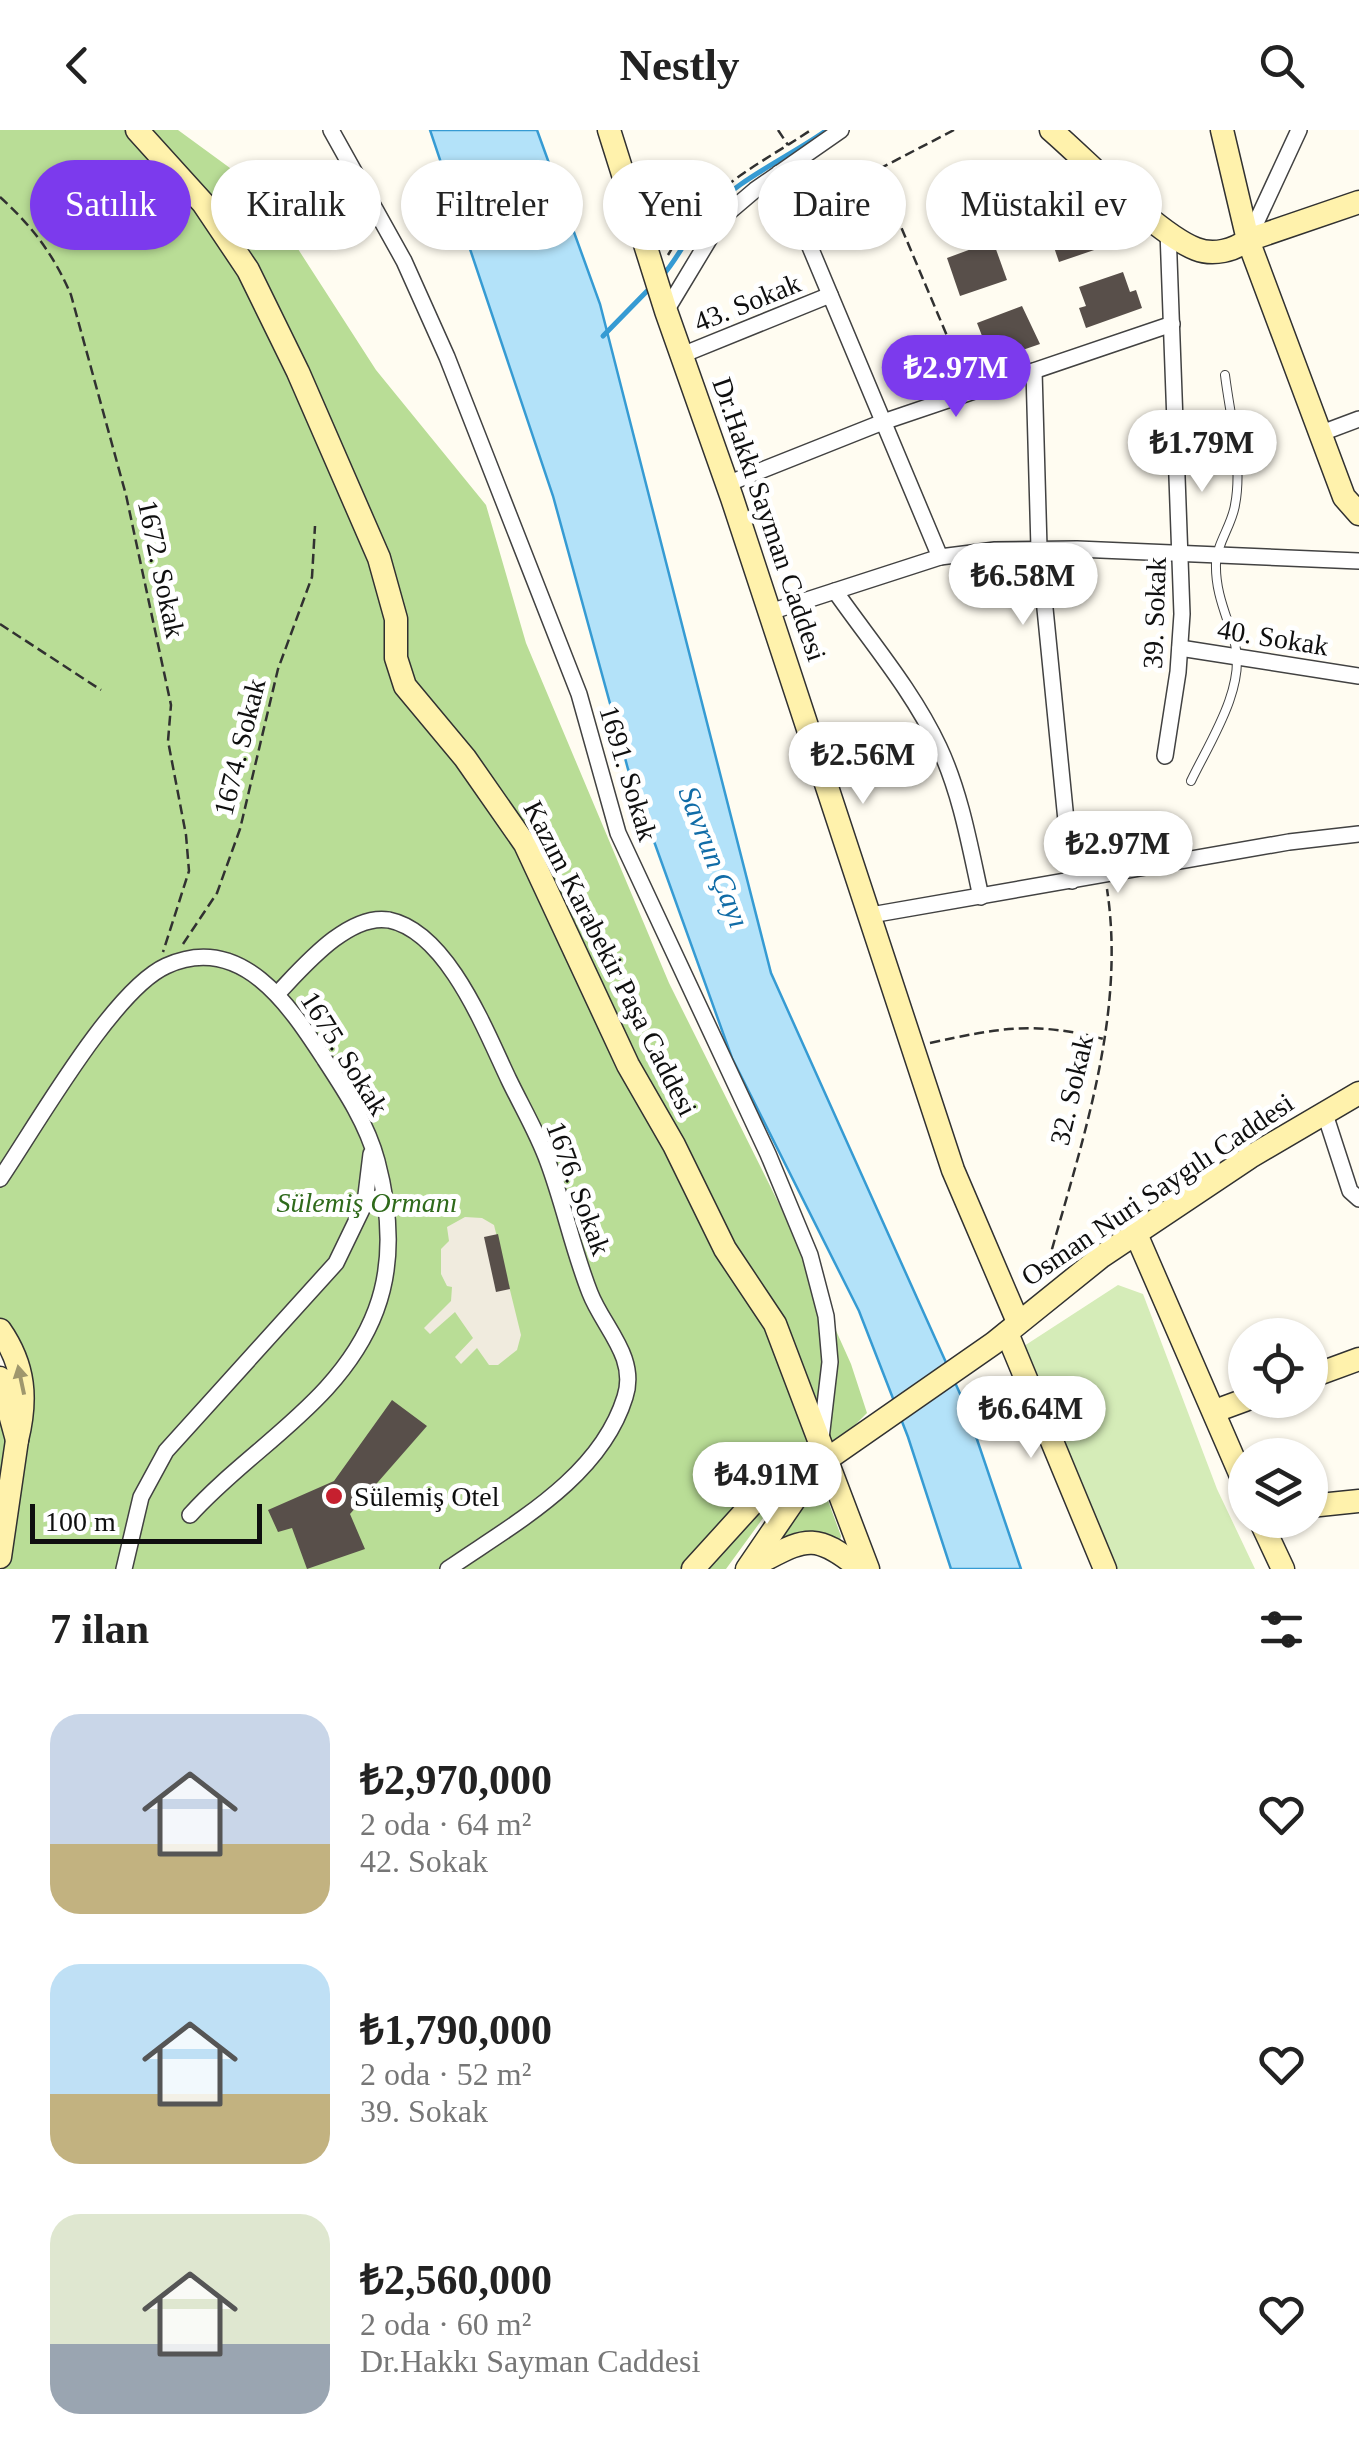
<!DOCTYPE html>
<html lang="tr">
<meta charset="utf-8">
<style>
:root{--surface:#fff;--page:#f6f6f6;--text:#222;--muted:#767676;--accent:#7c3aed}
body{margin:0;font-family:Georgia,serif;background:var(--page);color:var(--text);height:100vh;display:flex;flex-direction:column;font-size:38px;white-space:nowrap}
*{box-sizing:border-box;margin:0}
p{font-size:32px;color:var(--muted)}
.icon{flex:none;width:55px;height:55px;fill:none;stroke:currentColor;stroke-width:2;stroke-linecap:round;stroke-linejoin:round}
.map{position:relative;height:1439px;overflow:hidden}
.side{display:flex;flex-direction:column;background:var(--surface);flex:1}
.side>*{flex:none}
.top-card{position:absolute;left:30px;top:30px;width:1300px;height:90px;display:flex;gap:20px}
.buttons{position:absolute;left:1228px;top:1188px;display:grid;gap:20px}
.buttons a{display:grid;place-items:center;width:100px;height:100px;border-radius:50%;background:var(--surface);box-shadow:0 2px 8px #0004;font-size:50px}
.scale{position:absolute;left:30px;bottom:25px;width:232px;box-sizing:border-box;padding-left:10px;border:5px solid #0f0f0f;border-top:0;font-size:28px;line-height:35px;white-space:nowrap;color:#0f0f0f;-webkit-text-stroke:8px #fff;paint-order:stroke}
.price{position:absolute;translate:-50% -85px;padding:0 22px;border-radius:35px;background:#fff;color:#222;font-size:32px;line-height:65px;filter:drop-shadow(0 2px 5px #0008)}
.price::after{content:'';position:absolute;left:50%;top:60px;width:30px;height:22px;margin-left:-15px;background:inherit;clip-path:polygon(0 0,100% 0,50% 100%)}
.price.active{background:var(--accent);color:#fff}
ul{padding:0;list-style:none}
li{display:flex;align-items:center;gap:30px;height:250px;padding:0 50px}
li span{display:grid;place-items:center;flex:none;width:280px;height:200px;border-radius:30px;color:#555}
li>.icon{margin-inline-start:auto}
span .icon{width:120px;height:120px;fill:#fffc;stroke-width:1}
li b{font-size:42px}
h2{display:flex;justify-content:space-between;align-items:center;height:120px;padding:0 50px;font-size:42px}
.pill{padding:0 35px;border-radius:45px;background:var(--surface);box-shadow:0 2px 8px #0004;font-size:35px;line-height:90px}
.pill.active{background:var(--accent);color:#fff}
header{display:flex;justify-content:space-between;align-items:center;height:130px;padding:0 50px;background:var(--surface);font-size:45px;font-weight:600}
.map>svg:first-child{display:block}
.green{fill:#d5ecb8}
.forest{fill:#b9dd96}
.plaza{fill:#f0ebde}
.water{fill:#b3e2f9;stroke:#369bd3;stroke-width:2.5}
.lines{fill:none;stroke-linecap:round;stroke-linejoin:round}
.stream{stroke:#369bd3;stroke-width:5}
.building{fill:#584f4a}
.lane-casing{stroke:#424242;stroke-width:10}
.street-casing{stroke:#424242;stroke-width:18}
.secondary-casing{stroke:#313131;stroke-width:25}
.path{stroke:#313131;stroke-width:2.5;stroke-dasharray:10 5;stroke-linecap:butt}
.lane{stroke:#fff;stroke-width:8}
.street{stroke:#fff;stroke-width:15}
.secondary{stroke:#fff2ac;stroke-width:22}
.oneway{fill:#9f976d}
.poi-dot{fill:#c6202f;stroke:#fff;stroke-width:4}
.labels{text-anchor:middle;stroke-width:10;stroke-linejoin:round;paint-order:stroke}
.street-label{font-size:28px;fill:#0f0f0f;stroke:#fff}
.park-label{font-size:28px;font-style:italic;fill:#2f6a1b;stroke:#fff}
.poi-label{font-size:28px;fill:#0f0f0f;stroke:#fff;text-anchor:start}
.water-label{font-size:30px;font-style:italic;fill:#116ca7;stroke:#fff}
</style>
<header><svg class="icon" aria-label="back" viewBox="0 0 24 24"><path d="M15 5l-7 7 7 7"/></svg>Nestly<svg class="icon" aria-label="search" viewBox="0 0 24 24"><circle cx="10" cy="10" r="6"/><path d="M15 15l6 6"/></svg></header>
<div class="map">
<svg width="1359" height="1439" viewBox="0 0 1359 1439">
<rect width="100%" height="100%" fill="#fffcf1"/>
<polygon class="green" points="1118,1155 1143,1164 1217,1359 1255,1439 1114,1439 1021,1218"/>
<g class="forest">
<polygon points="0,0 178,0 260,60 376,240 486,375 526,513 669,853 780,1076 851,1234 867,1283 766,1384 726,1439 0,1439 0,1249 22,1227 0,1190"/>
<path d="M816,1357H823L841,1406L840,1411C831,1410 826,1404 817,1402C800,1398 786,1411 772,1420Z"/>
</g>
<polygon class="plaza" points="465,1087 482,1088 494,1095 521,1205 517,1220 498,1235 489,1235 477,1218 461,1234 455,1227 473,1208 455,1182 430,1204 424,1198 451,1171 452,1157 447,1156 441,1144 441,1119 449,1111 447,1097"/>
<polygon class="water" points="430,0 537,0 600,174 771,843 966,1277 1021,1439 951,1439 908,1307 859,1181 732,928 628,639 553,366"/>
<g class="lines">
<g class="stream">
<path d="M662,146C679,128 687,105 703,87C737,49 786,29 827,0"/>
<polyline points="603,206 651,157"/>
</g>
</g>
<g class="building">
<polygon points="1091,79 1103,117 1059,132 1046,94"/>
<polygon points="993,111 1007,150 960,166 947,128"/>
<polygon points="1123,142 1130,162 1136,160 1142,178 1086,198 1079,178 1086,176 1079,157"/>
<polygon points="1022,176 1040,214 984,233 977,214 984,211 977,193"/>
<polygon points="498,1104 510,1159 496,1162 484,1107"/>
<polygon points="392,1270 427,1296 350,1384 365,1419 307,1439 292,1398 278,1402 268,1380 334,1351"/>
</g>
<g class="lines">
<g class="lane-casing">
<path id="lane" d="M1191,651C1209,613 1246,558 1235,514C1227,486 1215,463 1216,433C1217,413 1232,395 1235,375C1243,334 1230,286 1225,245"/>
</g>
<g class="street-casing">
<g id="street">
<polyline points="331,0 404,131 447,227 579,564 618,703 768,1024 810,1125 826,1186 830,1232 821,1309"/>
<polyline points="779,43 940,427"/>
<polyline points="1248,110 1299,0"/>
<polyline points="666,181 722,88 755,60 841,0"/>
<polyline points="682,225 830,165"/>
<polyline points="1034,241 1039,418 1072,751"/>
<polyline points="1319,304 1359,289"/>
<polyline points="727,354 883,292 1172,194"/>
<path d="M835,461C870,511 913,561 939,617C961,664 970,717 981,767"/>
<polyline points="770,482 940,427 995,420 1077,419 1359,431"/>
<polyline points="1180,518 1359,546"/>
<polyline points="1165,626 1178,542 1182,484 1168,101"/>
<polyline points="871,785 1289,712 1359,704"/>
<path d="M278,863C303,837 348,783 389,790C448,802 486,902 509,950C522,977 538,1004 548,1032C564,1075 573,1120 590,1163C603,1197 638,1227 625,1267C600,1348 513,1394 448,1439"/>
<polyline points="1324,981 1350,1061 1359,1069"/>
<path d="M0,1049C36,996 113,860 166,836C242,801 291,878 325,930C346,962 367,994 377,1031C390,1080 394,1132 376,1180C342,1271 251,1317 190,1385"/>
<polyline points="124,1439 141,1367 166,1321 336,1133 365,1073 371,1024"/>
</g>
</g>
<g class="secondary-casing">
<g id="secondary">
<polyline points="137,0 203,73 248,140 298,242 379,428 396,489 396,528 405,556 465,628 525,714 628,935 674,1015 725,1119 775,1194 868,1439"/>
<polyline points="609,0 666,181 732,368 953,1040 1018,1192"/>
<path d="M1051,0C1086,30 1157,104 1196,119C1214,126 1234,120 1248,110L1359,72"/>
<polyline points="1222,0 1248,110 1344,367 1359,384"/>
<polyline points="1136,1104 1245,1355"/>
<path d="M0,1200C25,1236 27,1269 17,1310L0,1248"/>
<polyline points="1007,1203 1105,1439"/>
<polyline points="1310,1247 1359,1229"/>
<polyline points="1215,1281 1245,1270"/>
<polyline points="1310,1376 1359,1371"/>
<polyline points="1260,1390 1283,1439"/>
<polyline points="0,1427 17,1310"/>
<path d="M750,1437C802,1412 811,1397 860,1439"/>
<polyline points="693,1439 762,1363 790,1343 823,1331"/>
<polyline points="747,1439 803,1357 826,1330 994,1213 1102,1126 1250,1027 1359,963"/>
</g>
</g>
<g class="path">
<polyline points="778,0 788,15"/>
<polyline points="954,0 877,40 964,246"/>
<path d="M0,67C32,96 54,125 71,165L126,365L171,575L168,611L186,705L189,741L163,822"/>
<path d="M668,125C710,55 746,43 811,0"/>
<polyline points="0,494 101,560"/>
<polyline points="183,814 217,763 240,699 278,539 312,447 315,396"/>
<path d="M930,913C999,898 1033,891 1104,909"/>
<path d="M1044,1148C1078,1022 1127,891 1107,759"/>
</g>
<use href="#lane" class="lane"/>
<use href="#street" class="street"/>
<use href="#secondary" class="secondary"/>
</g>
<defs><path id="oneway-solid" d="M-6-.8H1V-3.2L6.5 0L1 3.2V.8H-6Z" transform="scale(2.5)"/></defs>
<use class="oneway" href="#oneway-solid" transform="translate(21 1250) rotate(-102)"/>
<circle class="poi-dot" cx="334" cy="1366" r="10"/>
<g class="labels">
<g class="street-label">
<text transform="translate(747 172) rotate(-22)" y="10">43. Sokak</text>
<text transform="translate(770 389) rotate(71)" y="10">Dr.Hakkı Sayman Caddesi</text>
<text transform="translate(162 439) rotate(78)" y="10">1672. Sokak</text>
<text transform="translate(1154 483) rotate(-88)" y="10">39. Sokak</text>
<text transform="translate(1273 507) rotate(9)" y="10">40. Sokak</text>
<text transform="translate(239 617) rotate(-76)" y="10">1674. Sokak</text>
<text transform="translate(629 643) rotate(73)" y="10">1691. Sokak</text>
<text transform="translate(611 828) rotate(63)" y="10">Kazım Karabekir Paşa Caddesi</text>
<text transform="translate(345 923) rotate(58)" y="10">1675. Sokak</text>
<text transform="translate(1071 960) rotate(-77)" y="10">32. Sokak</text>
<text transform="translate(579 1058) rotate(70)" y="10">1676. Sokak</text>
<text transform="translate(1157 1059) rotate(-34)" y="10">Osman Nuri Saygılı Caddesi</text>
</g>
<g class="park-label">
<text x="367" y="1082">Sülemiş Ormanı</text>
</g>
<g class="poi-label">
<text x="354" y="1376">Sülemiş Otel</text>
</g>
<g class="water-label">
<text transform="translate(714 727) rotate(69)" y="10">Savrun Çayı</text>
</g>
</g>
</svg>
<div class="buttons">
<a><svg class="icon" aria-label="locate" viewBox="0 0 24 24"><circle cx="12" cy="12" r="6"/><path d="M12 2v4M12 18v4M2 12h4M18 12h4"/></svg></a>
<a><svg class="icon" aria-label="layers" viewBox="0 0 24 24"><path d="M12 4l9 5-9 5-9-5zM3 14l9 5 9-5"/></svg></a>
</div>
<div class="scale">100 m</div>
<b class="price active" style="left:956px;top:290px">₺2.97M</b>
<b class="price" style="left:1202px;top:365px">₺1.79M</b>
<b class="price" style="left:1023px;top:498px">₺6.58M</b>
<b class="price" style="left:863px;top:677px">₺2.56M</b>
<b class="price" style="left:1118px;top:766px">₺2.97M</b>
<b class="price" style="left:1031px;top:1331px">₺6.64M</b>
<b class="price" style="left:767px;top:1397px">₺4.91M</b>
<div class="top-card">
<a class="pill active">Satılık</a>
<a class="pill">Kiralık</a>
<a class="pill">Filtreler</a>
<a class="pill">Yeni</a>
<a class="pill">Daire</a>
<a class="pill">Müstakil ev</a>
</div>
</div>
<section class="side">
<h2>7 ilan<svg class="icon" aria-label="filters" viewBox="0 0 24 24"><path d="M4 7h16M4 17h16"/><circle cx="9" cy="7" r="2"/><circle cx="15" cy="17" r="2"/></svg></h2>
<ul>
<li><span style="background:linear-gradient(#c9d6e8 65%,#c2b280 0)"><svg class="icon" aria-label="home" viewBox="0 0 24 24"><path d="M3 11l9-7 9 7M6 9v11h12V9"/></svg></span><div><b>₺2,970,000</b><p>2 oda · 64 m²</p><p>42. Sokak</p></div><svg class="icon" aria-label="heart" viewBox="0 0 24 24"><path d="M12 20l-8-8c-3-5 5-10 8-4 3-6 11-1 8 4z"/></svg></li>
<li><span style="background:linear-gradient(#bfe0f5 65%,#c2b280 0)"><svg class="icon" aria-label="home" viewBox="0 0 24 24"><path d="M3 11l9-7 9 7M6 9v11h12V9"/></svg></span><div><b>₺1,790,000</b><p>2 oda · 52 m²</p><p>39. Sokak</p></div><svg class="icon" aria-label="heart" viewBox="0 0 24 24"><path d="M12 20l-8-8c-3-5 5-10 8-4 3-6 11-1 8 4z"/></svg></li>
<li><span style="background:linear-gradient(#dfe7d0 65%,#9aa5b1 0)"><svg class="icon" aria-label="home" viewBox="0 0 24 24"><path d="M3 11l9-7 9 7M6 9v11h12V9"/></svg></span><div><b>₺2,560,000</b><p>2 oda · 60 m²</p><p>Dr.Hakkı Sayman Caddesi</p></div><svg class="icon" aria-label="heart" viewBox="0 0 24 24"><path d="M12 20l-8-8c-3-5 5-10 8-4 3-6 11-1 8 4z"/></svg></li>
</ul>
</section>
